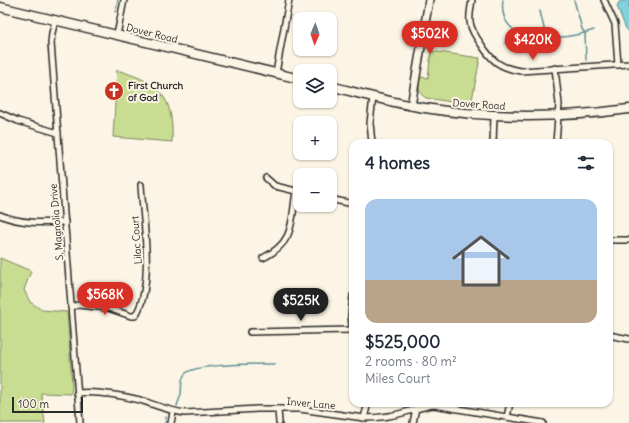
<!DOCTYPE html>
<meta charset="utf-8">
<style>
:root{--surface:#fff;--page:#f6f6f7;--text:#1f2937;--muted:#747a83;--accent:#d93025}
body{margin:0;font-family:Delius,sans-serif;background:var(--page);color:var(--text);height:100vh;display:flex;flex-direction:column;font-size:15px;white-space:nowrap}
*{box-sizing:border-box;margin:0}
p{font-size:13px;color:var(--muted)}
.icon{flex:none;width:22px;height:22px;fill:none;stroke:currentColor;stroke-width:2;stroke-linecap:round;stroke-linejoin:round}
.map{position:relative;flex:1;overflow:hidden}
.details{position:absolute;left:349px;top:139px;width:264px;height:268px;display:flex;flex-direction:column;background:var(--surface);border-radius:12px;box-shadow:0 1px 3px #0004}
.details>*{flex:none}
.needle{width:26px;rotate:182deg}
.buttons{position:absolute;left:293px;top:12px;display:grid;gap:8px}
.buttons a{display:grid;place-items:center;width:44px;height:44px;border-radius:8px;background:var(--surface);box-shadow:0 1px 3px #0004;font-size:20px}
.scale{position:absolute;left:12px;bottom:10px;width:71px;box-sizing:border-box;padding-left:4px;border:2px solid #2b2b2b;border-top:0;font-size:11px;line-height:14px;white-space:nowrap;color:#2b2b2b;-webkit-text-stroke:3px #fcf5e5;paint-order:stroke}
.price{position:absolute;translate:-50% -34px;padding:0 9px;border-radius:14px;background:var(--accent);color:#fff;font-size:13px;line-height:26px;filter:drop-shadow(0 1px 2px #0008)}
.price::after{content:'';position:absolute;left:50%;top:24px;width:12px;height:9px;margin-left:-6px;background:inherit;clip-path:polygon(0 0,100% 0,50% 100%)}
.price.on{background:#222;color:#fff}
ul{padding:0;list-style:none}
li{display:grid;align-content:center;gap:8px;height:212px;padding:0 16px}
li span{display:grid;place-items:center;height:124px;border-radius:12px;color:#555}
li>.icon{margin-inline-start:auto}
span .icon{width:72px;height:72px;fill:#fffc;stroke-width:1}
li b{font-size:17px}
h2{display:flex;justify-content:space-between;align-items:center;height:48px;padding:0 16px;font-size:17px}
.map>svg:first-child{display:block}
.green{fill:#c8dd92;stroke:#7a845e}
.water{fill:#81d2db;stroke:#5f8f95}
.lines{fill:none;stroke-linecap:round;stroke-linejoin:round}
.stream{stroke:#5f8f95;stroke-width:1.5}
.minor-casing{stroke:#2b2b2b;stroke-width:8}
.secondary-casing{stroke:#2b2b2b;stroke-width:10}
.primary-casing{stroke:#2b2b2b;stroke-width:11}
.minor{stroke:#fcf5e5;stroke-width:5}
.secondary{stroke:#fcf5e5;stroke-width:7}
.primary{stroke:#fcf5e5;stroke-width:8}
.labels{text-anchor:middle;stroke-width:4;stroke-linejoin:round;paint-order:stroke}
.street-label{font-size:10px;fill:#2b2b2b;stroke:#fcf5e5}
.poi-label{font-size:10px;font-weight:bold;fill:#2b2b2b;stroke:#fcf5e5;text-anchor:start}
</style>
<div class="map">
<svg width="629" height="423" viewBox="0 0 629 423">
<rect width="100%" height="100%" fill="#fcf5e5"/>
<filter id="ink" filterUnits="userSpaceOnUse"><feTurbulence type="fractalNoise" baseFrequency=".025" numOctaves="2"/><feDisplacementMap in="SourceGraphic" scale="8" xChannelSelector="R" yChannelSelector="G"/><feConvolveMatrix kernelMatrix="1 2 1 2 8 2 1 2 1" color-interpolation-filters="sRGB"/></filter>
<g filter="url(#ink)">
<g class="green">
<path d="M431,51L480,58L471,105L426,98C417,93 419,86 420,77L428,78Z"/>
<path d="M117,70C160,83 174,96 172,142L113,137Z"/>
<polygon points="0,258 31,271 24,290 30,302 42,310 67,312 72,385 71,394 41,393 45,423 0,423"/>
</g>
<polygon class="water" points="629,0 629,32 625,27 617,6 619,2"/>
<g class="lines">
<g class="stream">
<path d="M503,0C496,49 566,40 594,30"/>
<polyline points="574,0 582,29 585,33 586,60"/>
<polyline points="540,11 546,37"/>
<polyline points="115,12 118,0"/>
<polyline points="505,43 514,37 517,33"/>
<path d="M177,406C178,402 180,398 181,394C182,387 180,380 185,374C194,363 260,364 276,364"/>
<polyline points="165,423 166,417"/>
</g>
<g class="minor-casing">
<g id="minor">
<path d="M472,0C471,7 469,15 470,22C471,30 476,37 481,44C492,61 500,68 521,71L629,64"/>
<polyline points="604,0 615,24 618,65"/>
<polyline points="55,21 52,33 51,43 80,423"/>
<polyline points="117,35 124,0"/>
<polyline points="555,68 559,104 556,143"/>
<polyline points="276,73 289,0"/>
<polyline points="0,113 18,121 58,133"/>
<polyline points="372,143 370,123 373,97"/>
<polyline points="493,143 494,116"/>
<polyline points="266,178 275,186 300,192"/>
<polyline points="330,199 353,204"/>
<path d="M0,215C21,224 43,223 65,222"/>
<polyline points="609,240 629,240"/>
<path d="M263,258C295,242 291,223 296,191"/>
<polyline points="353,296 351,316 353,335"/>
<path d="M71,307L78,305L108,308L131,316H135C155,287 143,220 141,185"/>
<polyline points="250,332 352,330"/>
<polyline points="609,335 629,339"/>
<path d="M77,393C98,391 119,395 140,400C155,405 169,411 185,413L258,409H300L364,418C378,418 393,416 406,412C416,409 424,406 434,405L543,423"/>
<polyline points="278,409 279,423"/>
<polyline points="507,417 510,403"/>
<polyline points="364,418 368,403"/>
<polyline points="171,423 173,412"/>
<polyline points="413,423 417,403"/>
</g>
</g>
<g class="secondary-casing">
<polyline id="secondary" points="411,106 429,0"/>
</g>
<g class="primary-casing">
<g id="primary">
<polyline points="0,7 300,79"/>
<path d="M330,86C362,94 393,103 425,108C493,119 561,118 629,109"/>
</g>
</g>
<use href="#minor" class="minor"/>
<use href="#secondary" class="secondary"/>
<use href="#primary" class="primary"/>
</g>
</g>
<defs>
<g id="church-disc" transform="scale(1)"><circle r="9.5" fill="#c8321e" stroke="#fcf5e5"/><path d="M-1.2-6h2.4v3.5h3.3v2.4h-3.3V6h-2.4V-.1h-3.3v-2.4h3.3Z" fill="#fff"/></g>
</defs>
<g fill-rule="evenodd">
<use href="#church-disc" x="114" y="91"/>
</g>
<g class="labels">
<g class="street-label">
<text transform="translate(152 33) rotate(14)" y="4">Dover Road</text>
<text transform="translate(479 104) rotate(4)" y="4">Dover Road</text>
<text transform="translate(56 222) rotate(-95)" y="4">S. Magnolia Drive</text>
<text transform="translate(136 240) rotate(-94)" y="4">Lilac Court</text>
<text transform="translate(311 403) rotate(5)" y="4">Inver Lane</text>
</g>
<g class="poi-label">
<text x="128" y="89">First Church<tspan x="128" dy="12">of God</tspan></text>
</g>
</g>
</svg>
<div class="buttons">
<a><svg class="needle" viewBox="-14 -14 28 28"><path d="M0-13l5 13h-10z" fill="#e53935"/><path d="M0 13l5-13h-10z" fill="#747a83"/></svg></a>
<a><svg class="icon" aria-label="layers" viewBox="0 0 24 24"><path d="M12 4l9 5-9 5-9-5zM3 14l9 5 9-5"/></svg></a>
<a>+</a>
<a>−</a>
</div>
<div class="scale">100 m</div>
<b class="price" style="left:430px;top:55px">$502K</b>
<b class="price" style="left:533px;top:61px">$420K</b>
<b class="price" style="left:105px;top:316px">$568K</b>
<b class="price on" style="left:301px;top:322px">$525K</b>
<section class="details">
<h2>4 homes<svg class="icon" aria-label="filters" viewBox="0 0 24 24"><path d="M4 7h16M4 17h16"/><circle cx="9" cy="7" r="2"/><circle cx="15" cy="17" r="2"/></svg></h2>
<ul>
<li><span style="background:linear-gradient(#a9c7e8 65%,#b9a48a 0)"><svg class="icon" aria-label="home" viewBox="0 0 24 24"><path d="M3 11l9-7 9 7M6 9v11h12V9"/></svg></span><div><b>$525,000</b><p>2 rooms · 80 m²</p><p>Miles Court</p></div></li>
</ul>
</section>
</div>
